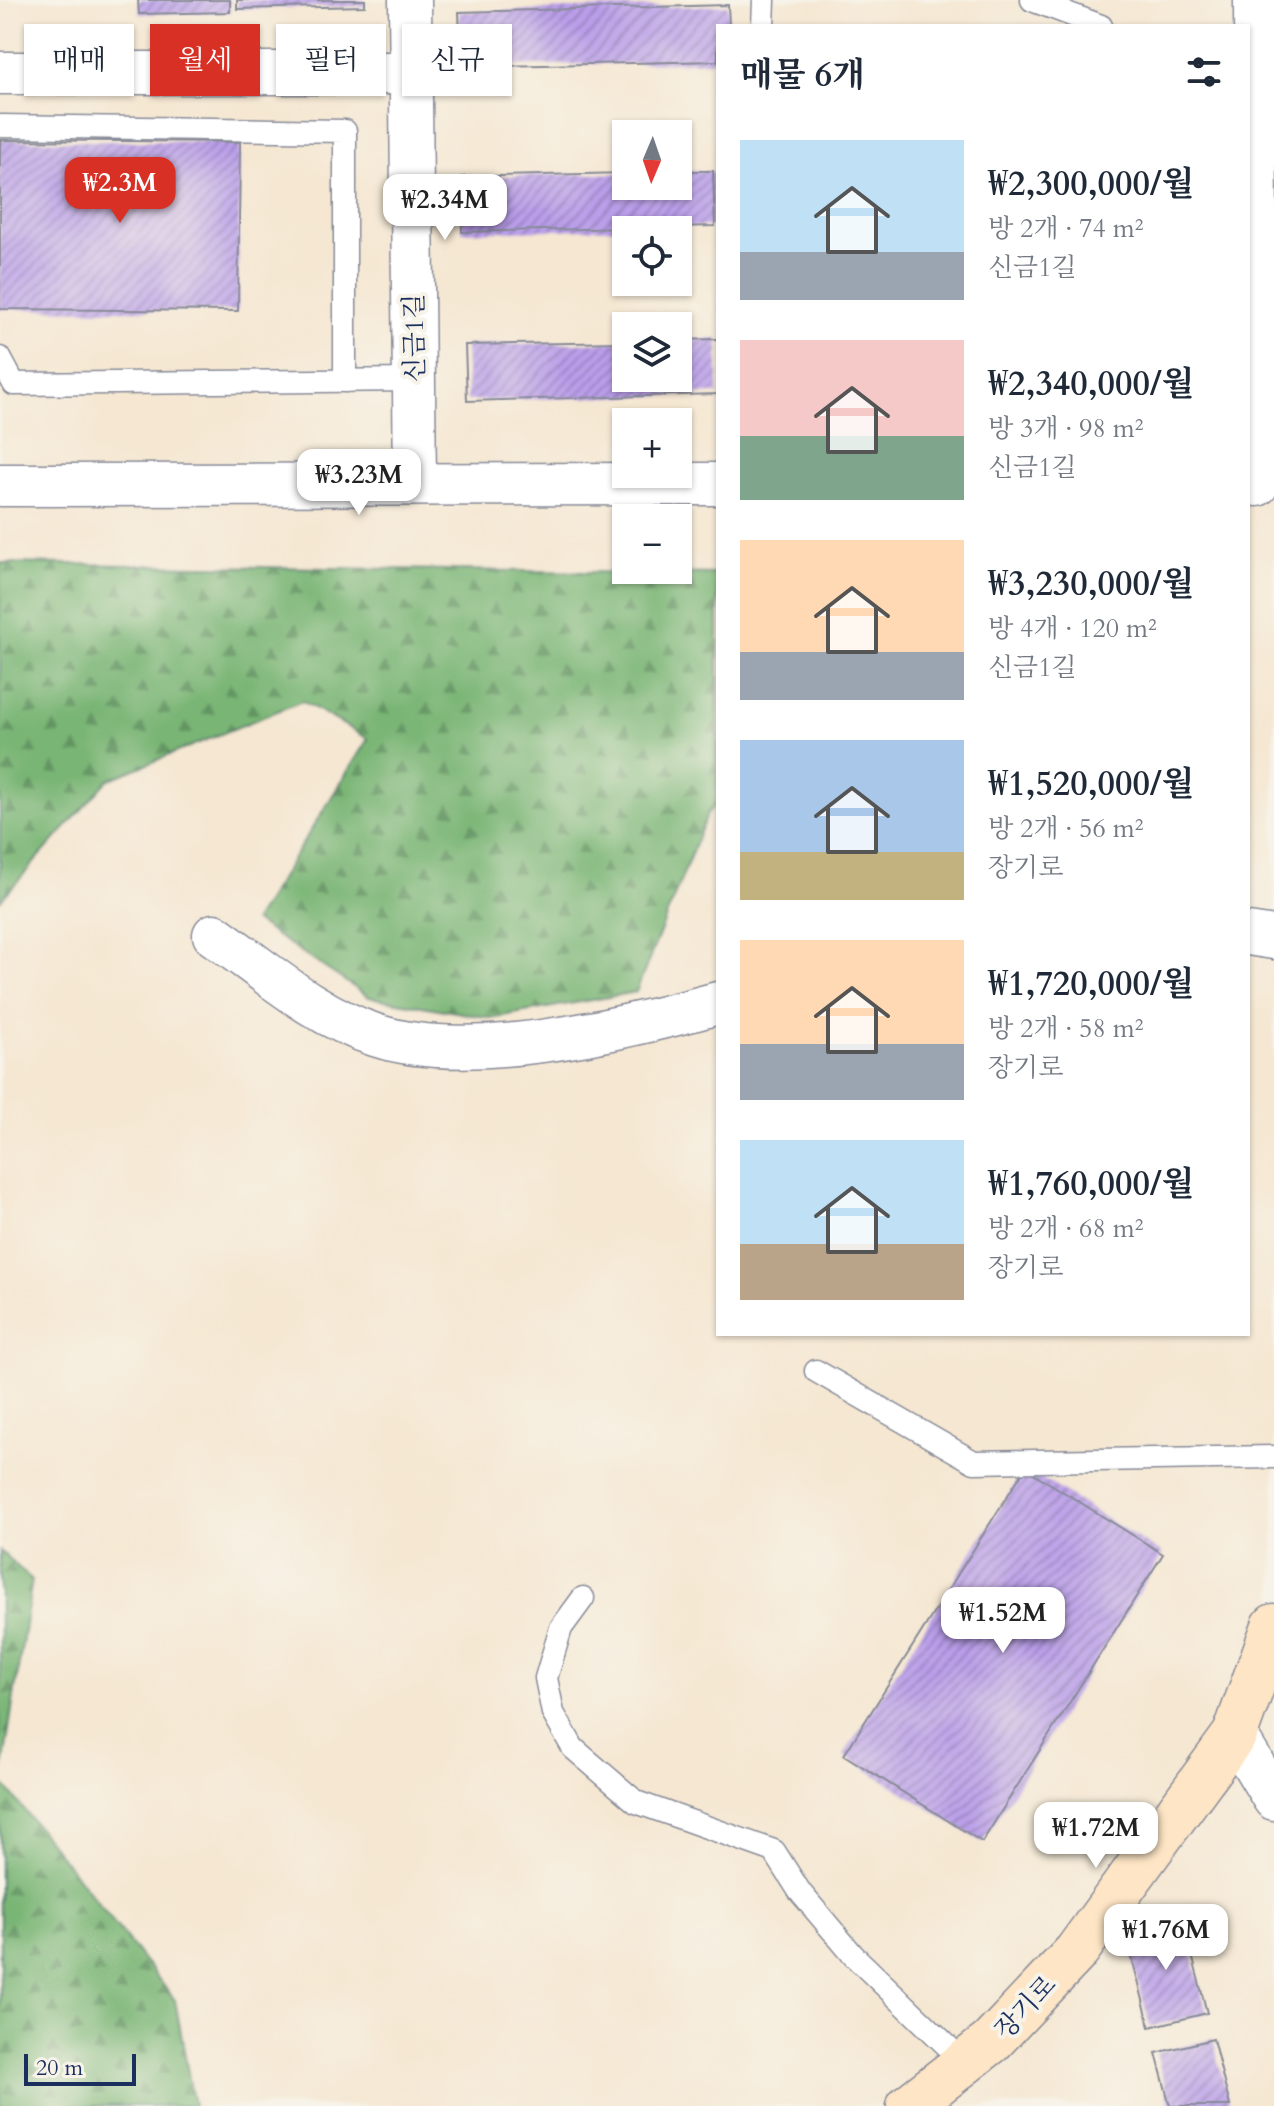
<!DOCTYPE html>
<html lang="ko">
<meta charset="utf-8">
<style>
:root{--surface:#fff;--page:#f6f6f7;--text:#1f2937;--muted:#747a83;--accent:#d93025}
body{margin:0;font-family:Cardo,"Noto Serif KR",serif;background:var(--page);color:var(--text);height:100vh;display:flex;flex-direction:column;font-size:30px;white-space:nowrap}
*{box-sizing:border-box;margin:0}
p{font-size:26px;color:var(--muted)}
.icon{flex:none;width:44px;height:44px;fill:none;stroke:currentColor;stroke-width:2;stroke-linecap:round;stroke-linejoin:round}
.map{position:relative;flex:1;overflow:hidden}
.details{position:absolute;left:716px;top:24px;width:534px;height:1312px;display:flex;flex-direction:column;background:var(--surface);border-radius:0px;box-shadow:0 2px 6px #0004}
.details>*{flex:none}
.banner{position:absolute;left:24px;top:24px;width:572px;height:72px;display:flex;gap:16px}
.needle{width:52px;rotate:182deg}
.controls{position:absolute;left:612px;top:120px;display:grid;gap:16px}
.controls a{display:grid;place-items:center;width:80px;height:80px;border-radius:0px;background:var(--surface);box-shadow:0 2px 6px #0004;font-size:40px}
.scale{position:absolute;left:24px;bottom:20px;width:112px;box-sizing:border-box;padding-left:8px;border:4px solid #1b2f5e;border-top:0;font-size:22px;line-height:28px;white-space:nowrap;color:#1b2f5e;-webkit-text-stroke:6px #f7f3e8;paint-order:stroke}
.price{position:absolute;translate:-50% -68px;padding:0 18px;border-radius:16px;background:#fff;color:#222;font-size:26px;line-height:52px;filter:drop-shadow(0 2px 4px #0008)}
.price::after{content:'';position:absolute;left:50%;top:48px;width:24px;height:18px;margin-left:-12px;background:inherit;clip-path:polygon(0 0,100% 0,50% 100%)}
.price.active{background:var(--accent);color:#fff}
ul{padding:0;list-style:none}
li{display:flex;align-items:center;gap:24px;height:200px;padding:0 24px}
li span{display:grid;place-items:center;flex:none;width:224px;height:160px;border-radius:0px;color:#555}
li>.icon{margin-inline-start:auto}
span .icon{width:96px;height:96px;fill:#fffc;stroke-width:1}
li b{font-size:34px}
h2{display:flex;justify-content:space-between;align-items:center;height:96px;padding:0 24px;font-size:34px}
.chip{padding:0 28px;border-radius:0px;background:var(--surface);box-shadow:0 2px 6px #0004;font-size:28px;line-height:72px}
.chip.active{background:var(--accent);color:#fff}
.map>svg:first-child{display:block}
.forest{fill:url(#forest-firs);stroke:#4a7269;stroke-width:2}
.building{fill:url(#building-hatch)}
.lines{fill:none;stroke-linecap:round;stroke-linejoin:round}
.lane-casing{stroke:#888b98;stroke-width:25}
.street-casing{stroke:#888b98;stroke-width:45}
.secondary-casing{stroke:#888b98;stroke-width:47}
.lane{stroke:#fff;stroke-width:22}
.street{stroke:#fff;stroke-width:42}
.secondary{stroke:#fde5c5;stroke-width:44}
.labels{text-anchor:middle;stroke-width:8;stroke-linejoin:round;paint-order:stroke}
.street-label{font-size:26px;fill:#1b2f5e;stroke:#f7f3e8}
</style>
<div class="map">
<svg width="1274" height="2106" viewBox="0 0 1274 2106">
<defs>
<pattern id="forest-firs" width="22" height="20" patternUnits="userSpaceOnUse" patternTransform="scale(2)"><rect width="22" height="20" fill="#79b574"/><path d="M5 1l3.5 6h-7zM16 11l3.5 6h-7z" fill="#629462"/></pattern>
<pattern id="building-hatch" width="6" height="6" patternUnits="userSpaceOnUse" patternTransform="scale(2)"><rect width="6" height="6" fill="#ba9ee9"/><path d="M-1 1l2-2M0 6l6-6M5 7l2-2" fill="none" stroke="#9681c0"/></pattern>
</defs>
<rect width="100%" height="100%" fill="#f7f3e8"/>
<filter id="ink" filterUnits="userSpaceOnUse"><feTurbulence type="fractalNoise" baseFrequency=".0125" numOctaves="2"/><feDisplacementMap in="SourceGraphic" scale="16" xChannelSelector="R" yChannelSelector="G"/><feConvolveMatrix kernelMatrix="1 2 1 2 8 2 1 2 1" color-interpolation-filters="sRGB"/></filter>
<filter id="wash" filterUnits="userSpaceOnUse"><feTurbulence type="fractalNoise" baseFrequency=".006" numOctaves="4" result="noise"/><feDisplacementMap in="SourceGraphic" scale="32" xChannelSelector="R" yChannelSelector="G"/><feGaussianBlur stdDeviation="1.8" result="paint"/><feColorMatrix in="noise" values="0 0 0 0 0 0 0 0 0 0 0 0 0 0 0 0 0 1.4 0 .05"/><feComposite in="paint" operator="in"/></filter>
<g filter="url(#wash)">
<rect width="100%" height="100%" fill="#f5e7d2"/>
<g class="forest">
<polygon points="0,563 718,574 718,804 708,812 636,992 491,1018 369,997 254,921 368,739 302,701 108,780 0,901"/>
<polygon points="0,1551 32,1580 1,1781 175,2000 194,2106 0,2106"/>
</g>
<g id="blocks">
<g class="building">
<polygon points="138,0 230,0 230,12 139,14"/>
<polygon points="237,0 365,0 365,6 237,9"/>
<polygon points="728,5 729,26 718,26 718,61 461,67 459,12"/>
<polygon points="0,140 240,142 238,311 0,309"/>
<polygon points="678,171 713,171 715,226 462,232 461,177 626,173 626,186 678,186"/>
<polygon points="718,339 718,394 467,401 465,345 626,342 626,378 678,378 678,340"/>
<polygon points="1025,1468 1163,1554 982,1842 844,1755"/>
<polygon points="1182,1916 1207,2013 1150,2027 1125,1931"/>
<polygon points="1213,2039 1230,2106 1170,2106 1156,2053"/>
</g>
</g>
</g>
<g filter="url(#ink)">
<use href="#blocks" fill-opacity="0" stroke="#888b98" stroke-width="2"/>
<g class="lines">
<g class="lane-casing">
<g id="lane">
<polyline points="1032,0 1101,26"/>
<polyline points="763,26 764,0"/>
<polyline points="0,126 345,131 345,381"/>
<polyline points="0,358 14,384 414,380"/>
<polyline points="816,1371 974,1462 1274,1457"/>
<polyline points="583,1598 561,1628 546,1678 553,1713 573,1748 636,1802 774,1851 800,1892 854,1956 965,2063"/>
</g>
</g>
<g class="street-casing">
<g id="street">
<polyline points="410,0 415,484"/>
<polyline points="1255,0 1257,485"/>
<polyline points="0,73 410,73"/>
<polyline points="0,485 718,484"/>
<polyline points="1248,934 1274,938"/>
<path d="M214,935C264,970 316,1016 375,1035C469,1066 624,1029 718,1003"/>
<polyline points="1235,1734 1274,1799"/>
</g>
</g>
<g class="secondary-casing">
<polyline id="secondary" points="909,2106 991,2042 1076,1952 1235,1734 1274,1626"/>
</g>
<use href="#lane" class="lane"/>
<use href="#street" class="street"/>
<use href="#secondary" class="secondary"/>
</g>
</g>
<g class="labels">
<g class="street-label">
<text transform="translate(414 338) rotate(-91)" y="9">신금1길</text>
<text transform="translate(1025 2007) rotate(-47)" y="9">장기로</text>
</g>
</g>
</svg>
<div class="controls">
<a><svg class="needle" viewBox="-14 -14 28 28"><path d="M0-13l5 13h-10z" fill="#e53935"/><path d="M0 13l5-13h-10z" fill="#747a83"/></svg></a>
<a><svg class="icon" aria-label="locate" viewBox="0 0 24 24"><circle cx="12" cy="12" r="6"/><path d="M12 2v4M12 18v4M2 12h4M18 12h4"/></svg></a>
<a><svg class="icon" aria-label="layers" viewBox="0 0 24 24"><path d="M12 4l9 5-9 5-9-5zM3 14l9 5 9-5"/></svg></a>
<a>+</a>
<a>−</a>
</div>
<div class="scale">20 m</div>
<b class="price active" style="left:120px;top:225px">₩2.3M</b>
<b class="price" style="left:445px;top:242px">₩2.34M</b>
<b class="price" style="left:359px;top:517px">₩3.23M</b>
<b class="price" style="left:1003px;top:1655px">₩1.52M</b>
<b class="price" style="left:1096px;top:1870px">₩1.72M</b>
<b class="price" style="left:1166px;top:1972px">₩1.76M</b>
<div class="banner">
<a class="chip">매매</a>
<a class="chip active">월세</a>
<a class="chip">필터</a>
<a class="chip">신규</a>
</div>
<section class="details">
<h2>매물 6개<svg class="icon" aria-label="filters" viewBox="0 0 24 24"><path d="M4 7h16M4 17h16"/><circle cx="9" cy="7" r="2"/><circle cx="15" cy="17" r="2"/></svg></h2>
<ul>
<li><span style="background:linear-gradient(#bfe0f5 70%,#9aa5b1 0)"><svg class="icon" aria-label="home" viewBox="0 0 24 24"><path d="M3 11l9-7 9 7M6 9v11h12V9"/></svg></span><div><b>₩2,300,000/월</b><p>방 2개 · 74 m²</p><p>신금1길</p></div></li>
<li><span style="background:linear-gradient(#f6c9c9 60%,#7fa58c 0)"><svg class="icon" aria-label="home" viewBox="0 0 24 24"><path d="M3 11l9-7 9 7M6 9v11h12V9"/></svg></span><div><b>₩2,340,000/월</b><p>방 3개 · 98 m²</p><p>신금1길</p></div></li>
<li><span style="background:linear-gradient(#ffd9b3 70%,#9aa5b1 0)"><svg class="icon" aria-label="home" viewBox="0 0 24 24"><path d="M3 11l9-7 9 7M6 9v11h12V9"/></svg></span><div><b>₩3,230,000/월</b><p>방 4개 · 120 m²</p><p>신금1길</p></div></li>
<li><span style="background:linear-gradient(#a9c7e8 70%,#c2b280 0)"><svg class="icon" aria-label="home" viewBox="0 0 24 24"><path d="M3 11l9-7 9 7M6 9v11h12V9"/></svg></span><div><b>₩1,520,000/월</b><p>방 2개 · 56 m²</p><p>장기로</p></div></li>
<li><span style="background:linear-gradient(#ffd9b3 65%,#9aa5b1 0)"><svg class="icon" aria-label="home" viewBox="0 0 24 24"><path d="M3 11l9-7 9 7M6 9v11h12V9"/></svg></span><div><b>₩1,720,000/월</b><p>방 2개 · 58 m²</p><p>장기로</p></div></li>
<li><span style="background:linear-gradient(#bfe0f5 65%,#b9a48a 0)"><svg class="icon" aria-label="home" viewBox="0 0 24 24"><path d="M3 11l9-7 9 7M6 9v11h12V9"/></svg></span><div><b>₩1,760,000/월</b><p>방 2개 · 68 m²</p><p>장기로</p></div></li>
</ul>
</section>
</div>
